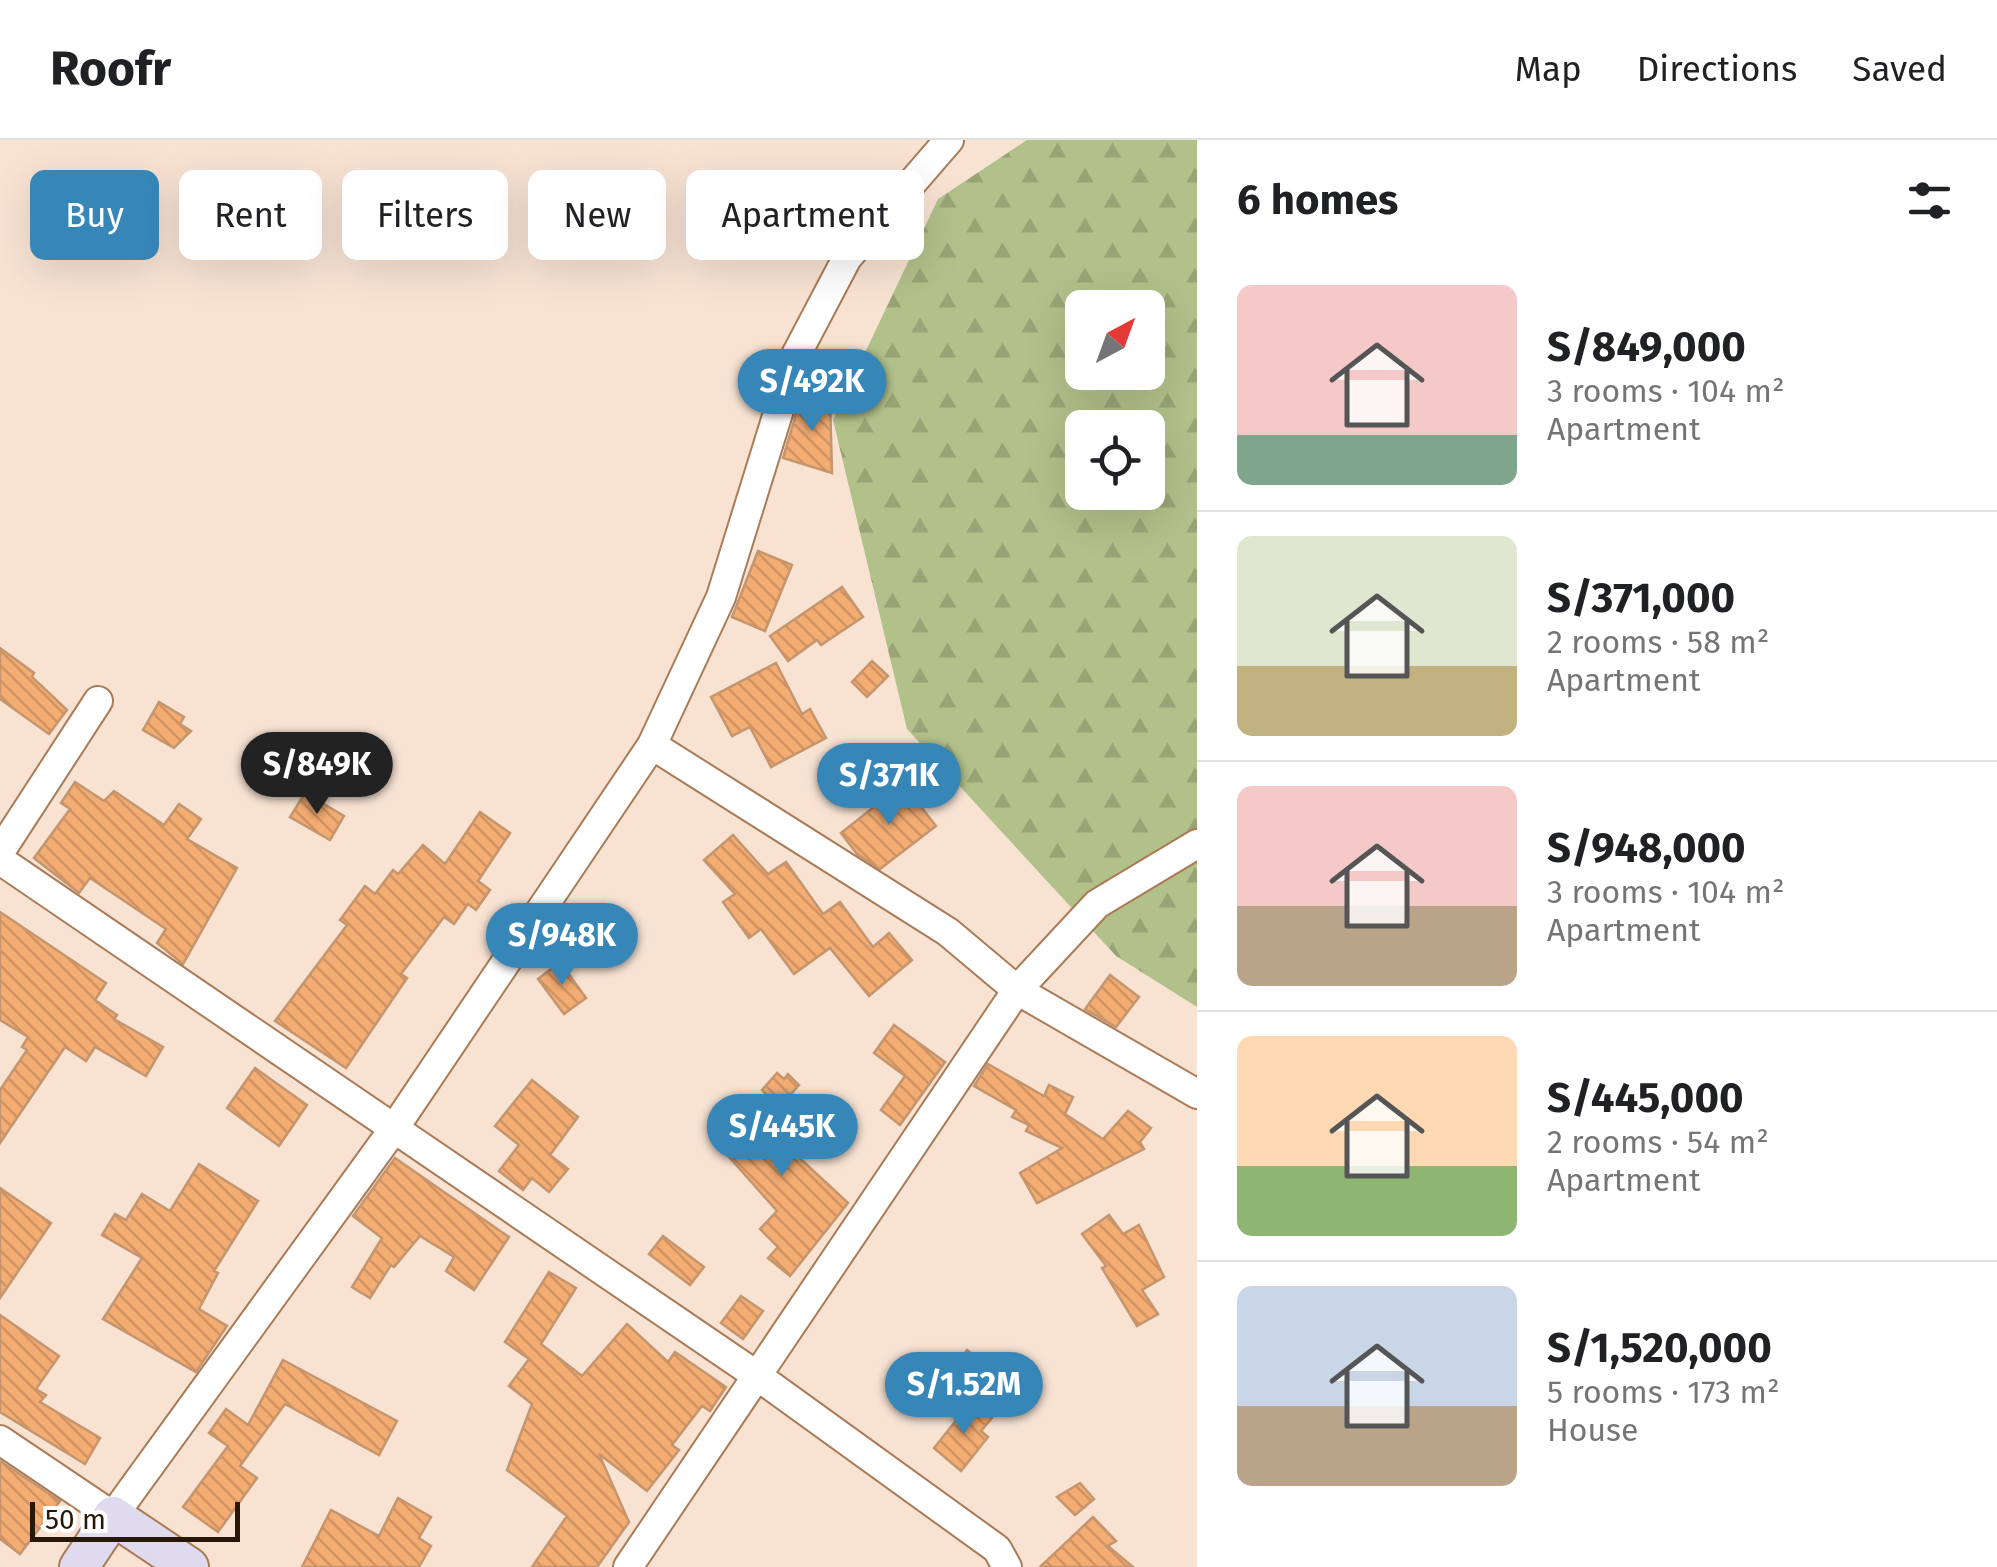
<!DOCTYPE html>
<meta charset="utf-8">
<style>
:root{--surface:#fff;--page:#f2f2f2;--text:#202124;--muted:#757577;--line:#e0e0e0;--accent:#3786b8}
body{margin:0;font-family:"Fira Sans",sans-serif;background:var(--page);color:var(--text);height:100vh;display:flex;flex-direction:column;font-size:38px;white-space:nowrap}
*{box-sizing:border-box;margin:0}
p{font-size:32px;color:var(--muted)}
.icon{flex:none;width:55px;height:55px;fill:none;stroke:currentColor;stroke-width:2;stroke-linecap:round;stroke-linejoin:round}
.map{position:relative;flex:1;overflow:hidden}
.panel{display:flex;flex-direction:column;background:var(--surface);width:800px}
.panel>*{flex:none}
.banner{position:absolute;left:30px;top:30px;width:950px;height:90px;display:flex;gap:20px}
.needle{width:65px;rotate:41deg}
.tools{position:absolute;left:1065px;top:150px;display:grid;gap:20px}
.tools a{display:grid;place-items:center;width:100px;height:100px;border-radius:15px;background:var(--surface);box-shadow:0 10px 40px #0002;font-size:50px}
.scale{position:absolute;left:30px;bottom:25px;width:210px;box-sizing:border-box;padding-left:10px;border:5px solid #281606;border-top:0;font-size:28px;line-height:35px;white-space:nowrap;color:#281606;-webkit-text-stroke:8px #fff;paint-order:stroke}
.price{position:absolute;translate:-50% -85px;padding:0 22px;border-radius:35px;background:var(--accent);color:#fff;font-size:32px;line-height:65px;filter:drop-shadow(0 2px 5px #0008)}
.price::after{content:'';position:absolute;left:50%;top:60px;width:30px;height:22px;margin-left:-15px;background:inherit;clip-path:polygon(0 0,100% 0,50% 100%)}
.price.selected{background:#222;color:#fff}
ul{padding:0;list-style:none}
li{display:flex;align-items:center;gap:30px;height:250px;padding:0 40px}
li+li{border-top:2px solid var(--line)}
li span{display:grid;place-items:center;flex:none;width:280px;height:200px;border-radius:15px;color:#555}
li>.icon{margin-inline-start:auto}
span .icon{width:120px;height:120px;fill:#fffc;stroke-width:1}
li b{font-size:42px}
h2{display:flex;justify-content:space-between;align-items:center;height:120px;padding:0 40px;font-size:42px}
.tag{padding:0 35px;border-radius:15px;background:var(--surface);box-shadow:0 10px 40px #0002;font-size:35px;line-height:90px}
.tag.selected{background:var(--accent);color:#fff}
header{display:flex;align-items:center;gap:60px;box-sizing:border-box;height:140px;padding:0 50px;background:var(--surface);border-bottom:2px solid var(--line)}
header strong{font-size:48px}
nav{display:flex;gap:55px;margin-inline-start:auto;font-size:35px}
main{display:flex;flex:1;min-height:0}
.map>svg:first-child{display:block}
.forest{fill:url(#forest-firs);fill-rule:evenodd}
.building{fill:url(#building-back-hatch);stroke:#c5956e;stroke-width:2.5}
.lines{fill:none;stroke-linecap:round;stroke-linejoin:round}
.street-casing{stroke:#aa7b56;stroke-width:32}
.secondary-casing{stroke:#aa7b56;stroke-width:42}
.street{stroke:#fff;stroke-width:28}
.secondary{stroke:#e0daee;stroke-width:38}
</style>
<header>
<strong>Roofr</strong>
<nav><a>Map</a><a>Directions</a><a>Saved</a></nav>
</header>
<main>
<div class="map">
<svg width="1197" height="1427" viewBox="0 0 1197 1427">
<defs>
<pattern id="forest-firs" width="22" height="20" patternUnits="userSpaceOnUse" patternTransform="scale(2.5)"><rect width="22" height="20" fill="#b2c08a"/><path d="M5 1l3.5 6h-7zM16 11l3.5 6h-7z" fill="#99a476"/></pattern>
<pattern id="building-back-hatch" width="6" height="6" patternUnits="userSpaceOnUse" patternTransform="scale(2.5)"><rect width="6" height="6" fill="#f3ac72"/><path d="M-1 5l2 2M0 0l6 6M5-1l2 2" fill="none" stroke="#d09361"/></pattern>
</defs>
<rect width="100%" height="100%" fill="#f8e3d3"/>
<path class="forest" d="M1027,0H1197V867L1116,816L907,589L833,280L938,59ZM1082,168H1148V232H1082ZM1082,288H1148V352H1082Z"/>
<g class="building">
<polygon points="803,251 830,259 832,333 783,318"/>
<polygon points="758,411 792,425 765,491 732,477"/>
<polygon points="842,447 863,477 821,505 817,500 788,521 770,496"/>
<polygon points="0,508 34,533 32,537 67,570 49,594 0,559"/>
<polygon points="872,521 888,536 867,557 852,542"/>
<polygon points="776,523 802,574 810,569 826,598 771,627 750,587 732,596 711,557"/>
<polygon points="159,562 184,577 180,584 191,591 174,608 143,590"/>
<polygon points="75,642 104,661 114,651 164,685 179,664 201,679 187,699 237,728 183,824 157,803 166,789 90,738 79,753 34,718 70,669 61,663"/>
<polygon points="903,644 936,686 880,729 857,714 841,693"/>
<polygon points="305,653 344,676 330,700 290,677"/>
<polygon points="480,672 510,693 478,741 490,750 476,770 468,764 454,784 444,777 401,834 407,838 346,928 275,881 347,785 340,780 365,746 375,754 393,730 398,734 423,705 445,724"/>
<polygon points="733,695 768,734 786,722 823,774 840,762 873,807 889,793 912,820 869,856 830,808 794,834 761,789 749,798 723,762 735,754 704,720"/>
<polygon points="0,772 106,843 95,860 117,875 114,879 163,907 146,936 95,907 86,921 65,907 0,1003 0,950 27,910 22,907 28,897 0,880"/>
<polygon points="560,822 586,858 564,874 538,839"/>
<polygon points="1110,835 1139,857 1116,887 1085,869"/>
<polygon points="894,885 945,922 900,985 881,970 905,936 874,913"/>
<polygon points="988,924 1044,956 1049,945 1073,957 1065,974 1103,999 1128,971 1151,988 1140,1002 1144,1009 1037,1063 1020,1033 1062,1008 1026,991 1029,985 1012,977 1016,970 974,946"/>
<polygon points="255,928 307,965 279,1006 227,968"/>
<polygon points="777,933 784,939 788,934 799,945 764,985 848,1063 790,1136 768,1118 778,1107 760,1089 777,1071 715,1001 766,954 762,950"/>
<polygon points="532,940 578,977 550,1015 568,1029 549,1052 532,1038 523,1050 499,1031 519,1005 495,986"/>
<polygon points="395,1018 509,1097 474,1150 446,1131 454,1117 420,1096 394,1127 391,1125 370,1158 352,1147 382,1098 353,1076"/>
<polygon points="199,1024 258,1061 214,1131 218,1133 199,1169 227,1186 196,1232 103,1179 142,1118 102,1095 115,1074 126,1080 142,1054 170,1071"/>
<polygon points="0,1048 51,1083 0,1158"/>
<polygon points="1109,1075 1123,1094 1139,1085 1164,1137 1142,1150 1158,1174 1137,1186 1102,1128 1106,1126 1082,1094"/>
<polygon points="663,1096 704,1127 690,1145 649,1114"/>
<polygon points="549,1132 576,1148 541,1204 582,1236 627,1184 668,1222 675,1212 726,1247 710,1271 702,1266 672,1305 679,1310 647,1351 599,1314 629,1382 597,1427 532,1427 567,1376 507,1330 532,1264 509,1246 529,1219 505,1202"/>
<polygon points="741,1156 763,1171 743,1199 721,1183"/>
<polygon points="0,1175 59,1216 36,1249 46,1255 40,1262 100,1298 85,1324 0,1272"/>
<polygon points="967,1210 992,1229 979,1248 953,1229"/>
<polygon points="283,1220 397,1281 379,1315 285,1264 240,1326 257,1338 218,1392 183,1367 228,1306 209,1293 226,1269 248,1285"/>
<polygon points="971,1262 992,1278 981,1291 988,1297 961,1331 934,1308"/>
<polygon points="0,1321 60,1361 20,1414 0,1399"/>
<polygon points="1080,1343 1094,1359 1075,1375 1057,1357"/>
<polygon points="398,1358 431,1377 419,1398 431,1406 419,1427 302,1427 331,1370 379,1396"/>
<polygon points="1093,1377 1116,1401 1108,1406 1133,1427 1040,1427"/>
</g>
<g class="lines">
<g class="street-casing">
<g id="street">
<polyline points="652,605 948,792 1017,850 1197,954"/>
<polyline points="0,712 98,561"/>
<polyline points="0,720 756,1235 997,1409 1007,1427"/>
<polyline points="0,1300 113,1376 393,990 652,605 721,457 796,215 847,118 949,0"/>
<polyline points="628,1427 1017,850 1097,764 1197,704"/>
</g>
</g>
<g class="secondary-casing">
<polyline id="secondary" points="79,1427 113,1376 189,1427"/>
</g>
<use href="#street" class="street"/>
<use href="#secondary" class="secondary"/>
</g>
</svg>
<div class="tools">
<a><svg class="needle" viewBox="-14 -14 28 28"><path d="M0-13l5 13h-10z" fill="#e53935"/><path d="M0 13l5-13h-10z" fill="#757577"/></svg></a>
<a><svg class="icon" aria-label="locate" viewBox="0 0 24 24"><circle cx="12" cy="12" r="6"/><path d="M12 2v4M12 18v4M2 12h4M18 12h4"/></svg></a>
</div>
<div class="scale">50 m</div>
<b class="price" style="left:812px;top:294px">S/492K</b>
<b class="price selected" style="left:317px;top:677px">S/849K</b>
<b class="price" style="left:889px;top:688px">S/371K</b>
<b class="price" style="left:562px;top:848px">S/948K</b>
<b class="price" style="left:782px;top:1039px">S/445K</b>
<b class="price" style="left:964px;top:1297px">S/1.52M</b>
<div class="banner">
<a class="tag selected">Buy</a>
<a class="tag">Rent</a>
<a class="tag">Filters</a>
<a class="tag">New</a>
<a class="tag">Apartment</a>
</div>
</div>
<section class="panel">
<h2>6 homes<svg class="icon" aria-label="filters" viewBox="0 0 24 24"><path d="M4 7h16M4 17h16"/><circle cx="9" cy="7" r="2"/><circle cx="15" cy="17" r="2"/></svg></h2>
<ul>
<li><span style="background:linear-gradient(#f6c9c9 75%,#7fa58c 0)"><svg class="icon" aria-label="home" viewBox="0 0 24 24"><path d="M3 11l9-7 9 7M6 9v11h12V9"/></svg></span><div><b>S/849,000</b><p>3 rooms · 104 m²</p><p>Apartment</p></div></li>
<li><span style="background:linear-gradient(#dfe7d0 65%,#c2b280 0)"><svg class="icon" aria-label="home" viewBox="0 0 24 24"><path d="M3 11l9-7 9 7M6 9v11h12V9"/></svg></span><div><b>S/371,000</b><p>2 rooms · 58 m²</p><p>Apartment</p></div></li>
<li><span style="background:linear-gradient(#f6c9c9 60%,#b9a48a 0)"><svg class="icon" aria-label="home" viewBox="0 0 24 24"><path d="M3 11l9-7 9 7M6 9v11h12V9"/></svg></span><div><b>S/948,000</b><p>3 rooms · 104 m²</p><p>Apartment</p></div></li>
<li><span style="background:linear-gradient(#ffd9b3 65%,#8fb573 0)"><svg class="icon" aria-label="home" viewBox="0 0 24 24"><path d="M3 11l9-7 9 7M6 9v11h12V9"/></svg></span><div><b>S/445,000</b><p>2 rooms · 54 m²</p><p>Apartment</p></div></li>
<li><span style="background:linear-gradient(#c9d6e8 60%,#b9a48a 0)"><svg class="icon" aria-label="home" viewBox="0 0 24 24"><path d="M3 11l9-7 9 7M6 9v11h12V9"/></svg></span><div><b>S/1,520,000</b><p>5 rooms · 173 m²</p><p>House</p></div></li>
</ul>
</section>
</main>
